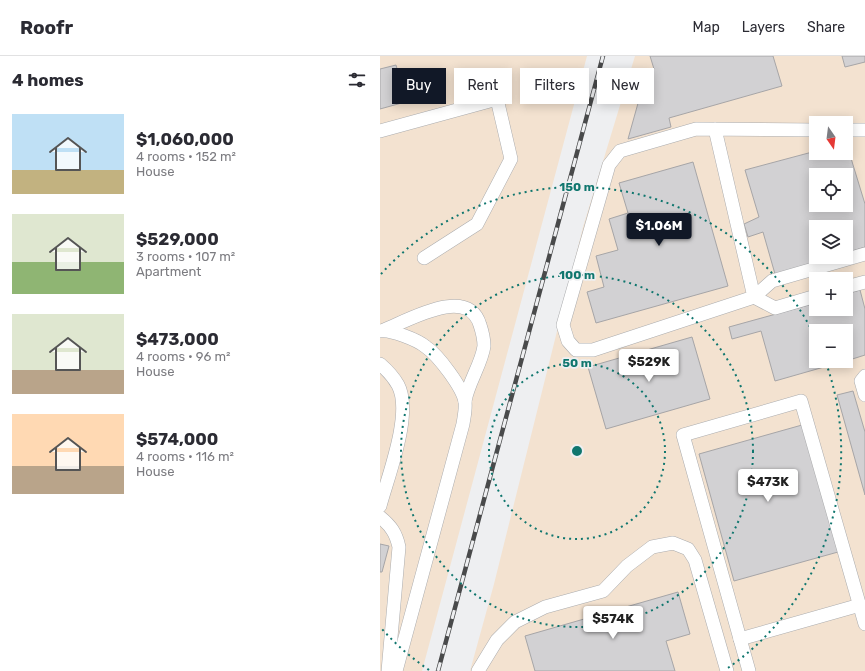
<!DOCTYPE html>
<meta charset="utf-8">
<style>
:root{--surface:#fff;--page:#f7f7f7;--text:#2b2b33;--muted:#7c7c81;--line:#e1e1e2;--accent:#111827}
body{margin:0;font-family:Rubik,sans-serif;background:var(--page);color:var(--text);height:100vh;display:flex;flex-direction:column;font-size:15px;white-space:nowrap}
*{box-sizing:border-box;margin:0}
p{font-size:13px;color:var(--muted)}
.icon{flex:none;width:22px;height:22px;fill:none;stroke:currentColor;stroke-width:2;stroke-linecap:round;stroke-linejoin:round}
.map{position:relative;flex:1;overflow:hidden}
.details{display:flex;flex-direction:column;background:var(--surface);width:380px}
.details>*{flex:none}
.hud{position:absolute;left:12px;top:12px;width:380px;height:36px;display:flex;gap:8px}
.needle{width:26px;rotate:166deg}
.controls{position:absolute;left:429px;top:60px;display:grid;gap:8px}
.controls a{display:grid;place-items:center;width:44px;height:44px;border-radius:0px;background:var(--surface);box-shadow:0 2px 10px #0003;font-size:20px}
.price{position:absolute;translate:-50% -34px;padding:0 9px;border-radius:4px;background:#fff;color:#222;font-size:13px;line-height:26px;filter:drop-shadow(0 1px 2px #0008)}
.price::after{content:'';position:absolute;left:50%;top:24px;width:12px;height:9px;margin-left:-6px;background:inherit;clip-path:polygon(0 0,100% 0,50% 100%)}
.price.current{background:var(--accent);color:#fff}
ul{padding:0;list-style:none}
li{display:flex;align-items:center;gap:12px;height:100px;padding:0 12px}
li span{display:grid;place-items:center;flex:none;width:112px;height:80px;border-radius:0px;color:#555}
li>.icon{margin-inline-start:auto}
span .icon{width:48px;height:48px;fill:#fffc;stroke-width:1}
li b{font-size:17px}
h2{display:flex;justify-content:space-between;align-items:center;height:48px;padding:0 12px;font-size:17px}
.chip{padding:0 14px;border-radius:0px;background:var(--surface);box-shadow:0 2px 10px #0003;font-size:14px;line-height:36px}
.chip.current{background:var(--accent);color:#fff}
header{display:flex;align-items:center;gap:24px;box-sizing:border-box;height:56px;padding:0 20px;background:var(--surface);border-bottom:1px solid var(--line)}
header strong{font-size:19px}
nav{display:flex;gap:22px;margin-inline-start:auto;font-size:14px}
main{display:flex;flex:1;min-height:0}
.map>svg:first-child{display:block}
.industrial{fill:#f3e2d0;fill-rule:evenodd}
.building{fill:#d2d1d3;stroke:#a6a5a7;fill-rule:evenodd}
.lines{fill:none;stroke-linecap:round;stroke-linejoin:round}
.minor-casing{stroke:#abacae;stroke-width:14}
.minor{stroke:#fff;stroke-width:13}
.rail-casing{stroke:#494a4b;stroke-width:4.5}
.rail{stroke:#eeeff1;stroke-width:3;stroke-dasharray:9;stroke-linecap:butt}
.ring{fill:none;stroke:#0f766e;stroke-width:2;stroke-dasharray:2 4}
.centre{fill:#0f766e;stroke:#eeeff1;stroke-width:2}
.ring-label{font-size:12px;text-anchor:middle;font-weight:bold;fill:#0f766e;stroke:#eeeff1;stroke-width:3.5;stroke-linejoin:round;paint-order:stroke}
</style>
<header>
<strong>Roofr</strong>
<nav><a>Map</a><a>Layers</a><a>Share</a></nav>
</header>
<main>
<section class="details">
<h2>4 homes<svg class="icon" aria-label="filters" viewBox="0 0 24 24"><path d="M4 7h16M4 17h16"/><circle cx="9" cy="7" r="2"/><circle cx="15" cy="17" r="2"/></svg></h2>
<ul>
<li><span style="background:linear-gradient(#bfe0f5 70%,#c2b280 0)"><svg class="icon" aria-label="home" viewBox="0 0 24 24"><path d="M3 11l9-7 9 7M6 9v11h12V9"/></svg></span><div><b>$1,060,000</b><p>4 rooms · 152 m²</p><p>House</p></div></li>
<li><span style="background:linear-gradient(#dfe7d0 60%,#8fb573 0)"><svg class="icon" aria-label="home" viewBox="0 0 24 24"><path d="M3 11l9-7 9 7M6 9v11h12V9"/></svg></span><div><b>$529,000</b><p>3 rooms · 107 m²</p><p>Apartment</p></div></li>
<li><span style="background:linear-gradient(#dfe7d0 70%,#b9a48a 0)"><svg class="icon" aria-label="home" viewBox="0 0 24 24"><path d="M3 11l9-7 9 7M6 9v11h12V9"/></svg></span><div><b>$473,000</b><p>4 rooms · 96 m²</p><p>House</p></div></li>
<li><span style="background:linear-gradient(#ffd9b3 65%,#b9a48a 0)"><svg class="icon" aria-label="home" viewBox="0 0 24 24"><path d="M3 11l9-7 9 7M6 9v11h12V9"/></svg></span><div><b>$574,000</b><p>4 rooms · 116 m²</p><p>House</p></div></li>
</ul>
</section>
<div class="map">
<svg width="485" height="615" viewBox="0 0 485 615">
<rect width="100%" height="100%" fill="#eeeff1"/>
<g class="industrial">
<polygon points="0,0 207,0 42,615 0,615"/>
<path d="M255,0H485V615H90L114,528L203,171ZM436,67H466V97H436ZM436,119H466V149H436ZM436,171H466V201H436ZM436,223H466V253H436ZM436,275H466V305H436Z"/>
</g>
<g class="building">
<polygon points="270,0 393,0 402,30 289,62 291,71 248,83 267,15 274,13"/>
<polygon points="462,0 485,0 485,6 465,11"/>
<polygon points="16,9 20,24 40,18 47,40 0,53 0,13"/>
<path d="M466,86L485,148V191L466,197V171H436V201H452L395,218L383,176L368,181L364,168L379,161L365,114L436,95V97H466ZM436,119H466V149H436Z"/>
<polygon points="313,106 348,230 216,267 207,236 224,231 216,200 238,194 229,163 248,157 239,127"/>
<polygon points="480,234 485,253 485,299 466,305 466,275 436,275 436,305 465,305 395,325 381,275 352,283 349,271 436,247 436,253 466,253 466,238"/>
<polygon points="312,281 330,343 226,373 208,311"/>
<polygon points="473,335 485,376 485,439 457,339"/>
<polygon points="422,369 458,496 354,525 319,398"/>
<polygon points="0,488 9,490 2,516 0,516"/>
<polygon points="298,536 310,578 286,585 295,615 155,615 145,580"/>
</g>
<g class="lines">
<g class="minor-casing">
<g id="minor">
<polyline points="335,73 374,241 213,294 196,294 188,285 183,269 229,109 240,95 316,73 436,74"/>
<polyline points="466,74 485,74"/>
<polyline points="0,75 117,43 131,103 97,168 44,202"/>
<polyline points="466,231 485,226"/>
<polyline points="436,240 395,252 374,241 392,225 485,198"/>
<path d="M4,274C29,264 88,229 100,269C102,275 104,283 104,290C102,307 88,327 85,345"/>
<path d="M0,275C10,273 38,284 46,291C58,299 83,332 85,346C86,353 84,361 83,368L16,615"/>
<path d="M0,308C7,314 13,320 18,329C33,357 8,420 0,450"/>
<polyline points="485,320 481,325 485,339"/>
<path d="M0,461C11,470 16,477 19,491L8,615"/>
<polyline points="360,583 480,549"/>
<polyline points="98,615 117,584 135,566 165,551 223,535 247,510 272,491 293,487 308,493 315,504 347,615"/>
<polyline points="369,615 303,379 421,345 485,568"/>
</g>
</g>
<use href="#minor" class="minor"/>
<g class="rail-casing">
<polyline id="rail" points="58,615 223,0"/>
</g>
<use href="#rail" class="rail"/>
</g>
<g class="ring">
<circle cx="197" cy="395" r="88"/>
<circle cx="197" cy="395" r="176"/>
<path d="M49 614A264 264 0 0 1 1 572M1 218A264 264 0 0 1 435 281M446 307A264 264 0 0 1 345 614"/>
</g>
<circle cx="197" cy="395" r="6" class="centre"/>
<g class="ring-label">
<text x="197" y="135">150 m</text>
<text x="197" y="223">100 m</text>
<text x="197" y="311">50 m</text>
</g>
</svg>
<div class="controls">
<a><svg class="needle" viewBox="-14 -14 28 28"><path d="M0-13l5 13h-10z" fill="#e53935"/><path d="M0 13l5-13h-10z" fill="#7c7c81"/></svg></a>
<a><svg class="icon" aria-label="locate" viewBox="0 0 24 24"><circle cx="12" cy="12" r="6"/><path d="M12 2v4M12 18v4M2 12h4M18 12h4"/></svg></a>
<a><svg class="icon" aria-label="layers" viewBox="0 0 24 24"><path d="M12 4l9 5-9 5-9-5zM3 14l9 5 9-5"/></svg></a>
<a>+</a>
<a>−</a>
</div>
<b class="price current" style="left:279px;top:191px">$1.06M</b>
<b class="price" style="left:269px;top:327px">$529K</b>
<b class="price" style="left:388px;top:447px">$473K</b>
<b class="price" style="left:233px;top:584px">$574K</b>
<div class="hud">
<a class="chip current">Buy</a>
<a class="chip">Rent</a>
<a class="chip">Filters</a>
<a class="chip">New</a>
</div>
</div>
</main>
